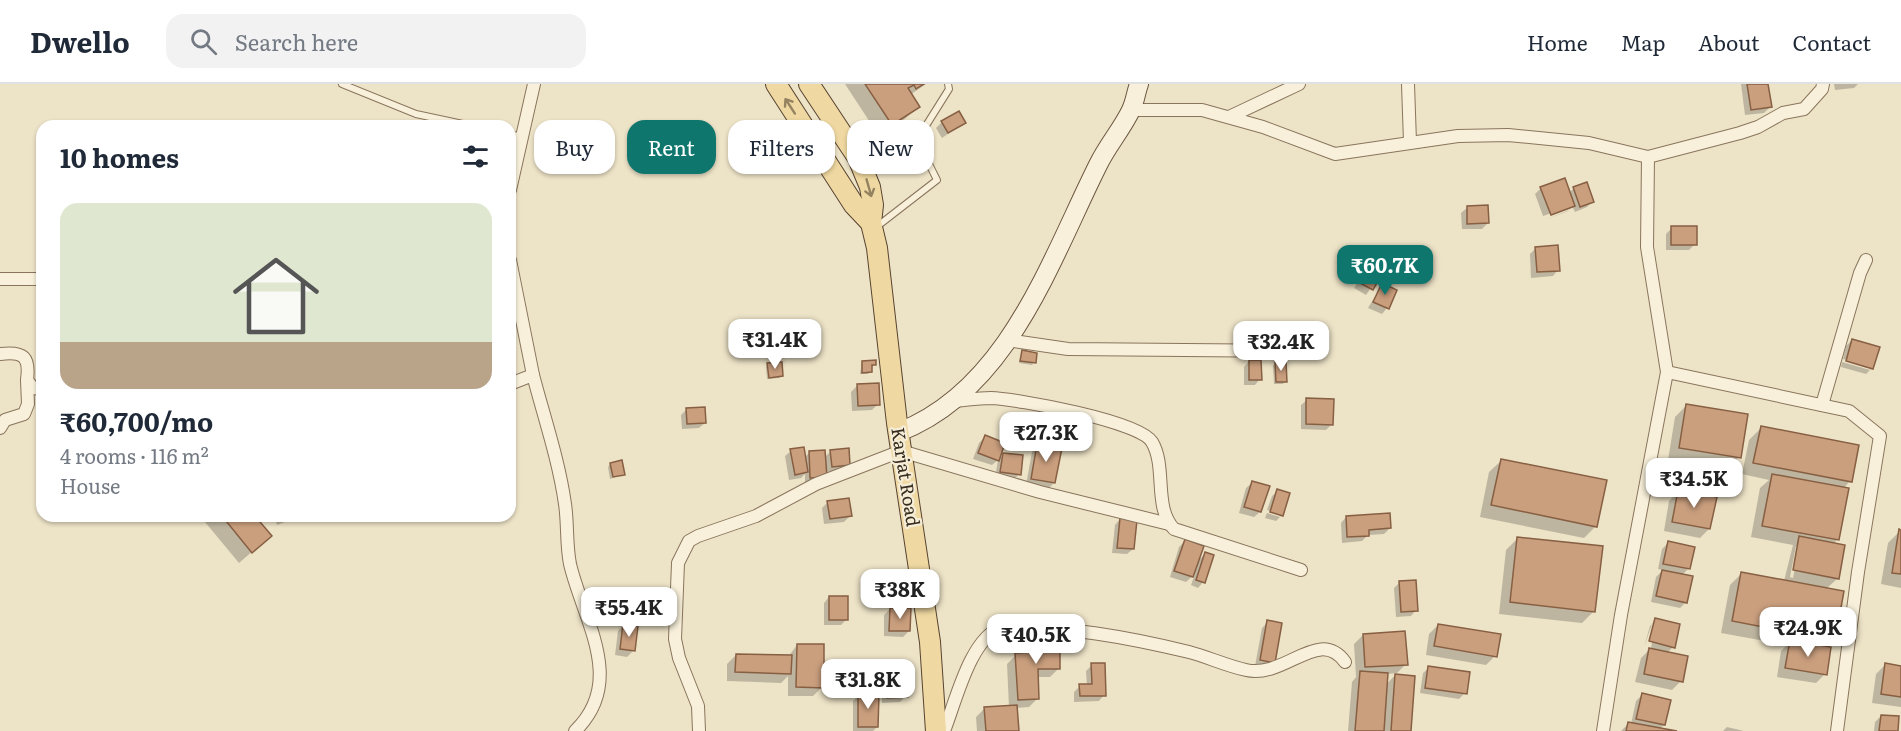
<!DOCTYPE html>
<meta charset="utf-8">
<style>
:root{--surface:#fff;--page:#f2f2f3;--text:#1f2937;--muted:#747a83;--line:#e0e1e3;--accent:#0f766e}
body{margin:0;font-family:Literata,serif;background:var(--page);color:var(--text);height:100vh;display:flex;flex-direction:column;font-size:22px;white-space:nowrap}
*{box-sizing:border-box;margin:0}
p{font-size:20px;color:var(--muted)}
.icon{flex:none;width:33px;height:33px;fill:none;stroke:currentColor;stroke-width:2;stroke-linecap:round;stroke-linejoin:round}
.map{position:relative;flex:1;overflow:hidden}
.details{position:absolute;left:36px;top:36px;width:480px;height:402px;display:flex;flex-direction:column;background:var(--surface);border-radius:18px;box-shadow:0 2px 4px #0004}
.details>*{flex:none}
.hud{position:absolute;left:534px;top:36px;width:570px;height:54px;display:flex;gap:12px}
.price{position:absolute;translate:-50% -51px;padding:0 14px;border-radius:12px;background:#fff;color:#222;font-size:20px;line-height:39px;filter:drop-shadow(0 2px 3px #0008)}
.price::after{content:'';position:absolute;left:50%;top:36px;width:18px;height:14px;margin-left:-9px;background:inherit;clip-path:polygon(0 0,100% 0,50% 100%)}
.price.on{background:var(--accent);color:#fff}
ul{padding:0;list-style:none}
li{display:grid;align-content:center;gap:12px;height:318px;padding:0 24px}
li span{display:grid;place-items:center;height:186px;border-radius:18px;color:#555}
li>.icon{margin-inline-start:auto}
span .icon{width:108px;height:108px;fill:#fffc;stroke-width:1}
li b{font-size:26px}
h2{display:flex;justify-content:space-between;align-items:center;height:72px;padding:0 24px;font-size:26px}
.tag{padding:0 21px;border-radius:18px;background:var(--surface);box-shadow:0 2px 4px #0004;font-size:21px;line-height:54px}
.tag.on{background:var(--accent);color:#fff}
header{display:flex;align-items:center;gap:36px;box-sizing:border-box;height:84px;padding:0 30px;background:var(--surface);border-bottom:2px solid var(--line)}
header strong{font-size:28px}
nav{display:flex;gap:33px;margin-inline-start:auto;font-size:21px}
.search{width:420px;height:54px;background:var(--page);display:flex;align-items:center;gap:15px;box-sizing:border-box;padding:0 21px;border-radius:18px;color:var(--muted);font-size:22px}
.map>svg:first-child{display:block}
.shadow{fill:#0003;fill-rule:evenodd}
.building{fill:#ca9f7e;stroke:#875f43;stroke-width:1.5}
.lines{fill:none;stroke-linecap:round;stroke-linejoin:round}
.lane-casing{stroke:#89755d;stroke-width:8}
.street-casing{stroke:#89755d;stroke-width:14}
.secondary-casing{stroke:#6b5640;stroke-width:20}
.primary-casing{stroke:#574331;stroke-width:22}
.lane{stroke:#f8f0da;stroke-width:6}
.street{stroke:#f8f0da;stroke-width:12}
.secondary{stroke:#f8f0da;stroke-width:18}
.primary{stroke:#efd8a1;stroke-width:20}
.oneway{stroke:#948260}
.labels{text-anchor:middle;stroke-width:4.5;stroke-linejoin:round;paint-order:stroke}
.street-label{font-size:18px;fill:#392d20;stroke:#f5edd7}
</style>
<header>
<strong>Dwello</strong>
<div class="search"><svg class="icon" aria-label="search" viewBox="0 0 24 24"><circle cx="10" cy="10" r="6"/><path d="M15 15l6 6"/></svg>Search here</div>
<nav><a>Home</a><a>Map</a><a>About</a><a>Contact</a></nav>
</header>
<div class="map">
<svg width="1901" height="647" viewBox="0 0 1901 647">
<rect width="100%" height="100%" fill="#ede3c7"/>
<g class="shadow">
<polygon points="845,0 926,0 910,11 918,22 906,34 879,52"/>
<polygon points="1741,0 1767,0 1770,23 1764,29 1745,31"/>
<polygon points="1834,0 1858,0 1854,4 1835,6"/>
<polygon points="942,38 964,39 942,54 936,44"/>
<polygon points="1541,104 1569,109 1574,104 1592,117 1587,123 1575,128 1572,122 1568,127 1545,136 1569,126 1569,123 1543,132 1535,110"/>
<polygon points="1467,124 1488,139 1482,145 1462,145 1461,129"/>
<polygon points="1672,144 1695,160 1689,166 1666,166 1666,150"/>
<polygon points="1536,164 1558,186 1553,192 1531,194 1530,170"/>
<polygon points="1369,182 1381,189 1366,211 1354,204"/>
<polygon points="1382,201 1387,224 1382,230 1368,224"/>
<polygon points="1852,256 1872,284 1866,290 1841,283 1842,278 1870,286 1870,282 1843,275 1846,262"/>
<polygon points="1022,268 1034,278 1032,281 1019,279"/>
<polygon points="1249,277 1260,295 1255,301 1244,301 1244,283"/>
<polygon points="862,278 874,280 868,290 860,290"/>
<polygon points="1276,279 1285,297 1283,300 1274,300 1273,282"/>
<polygon points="768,280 782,292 779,294 767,295 766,283"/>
<polygon points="857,302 878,320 872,326 852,327 851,308"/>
<polygon points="1307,316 1332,340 1326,346 1301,345 1301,321"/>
<polygon points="1687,321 1739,373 1727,385 1668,376 1675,333"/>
<polygon points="687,325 705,339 699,344 682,345 681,331"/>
<path d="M1761,344L1850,397L1843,405L1838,455L1833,460L1838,494L1826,505L1834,556L1826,564L1825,590L1816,599L1777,593L1781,567L1787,561L1721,549L1730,501L1742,489L1784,497L1793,461L1751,453L1760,404L1769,396L1742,390L1749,356ZM1796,462H1799L1793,494L1790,493Z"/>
<polygon points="985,353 998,376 992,381 973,375 979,359"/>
<polygon points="1038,362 1054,399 1048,405 1026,401 1032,368"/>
<polygon points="791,367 804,374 810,368 824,374 831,367 849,380 843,386 825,388 825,393 805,399 805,390 801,394 789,396 785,372"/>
<polygon points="1004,370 1019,390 1014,396 995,394 998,376"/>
<polygon points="1501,377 1596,442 1584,454 1480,433 1489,388"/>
<polygon points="610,380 623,390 610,395 608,383"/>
<polygon points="1252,399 1260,428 1254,433 1239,429 1246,404"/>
<polygon points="1278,407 1281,431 1280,433 1280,430 1267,426 1272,412"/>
<polygon points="1678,408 1709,445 1700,454 1664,447 1669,417"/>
<polygon points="828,418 850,432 844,438 824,440 822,424"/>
<polygon points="1267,429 1280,433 1276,437 1265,434"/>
<polygon points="200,432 254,432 270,452 239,479"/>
<polygon points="274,432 301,432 277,441"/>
<polygon points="1346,433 1390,444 1384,450 1368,451 1362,457 1342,459 1341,439"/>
<polygon points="1120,435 1133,465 1127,470 1112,469 1115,441"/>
<polygon points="1900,447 1901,447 1901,504 1881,500 1888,459"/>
<polygon points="1518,454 1594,527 1582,539 1499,530 1506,466"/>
<polygon points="1185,457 1197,478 1205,470 1203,498 1198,504 1191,501 1195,490 1186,498 1170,493 1179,463"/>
<polygon points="1668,459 1689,484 1682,491 1686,518 1680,524 1651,518 1656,493 1663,486 1658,485 1662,465"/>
<polygon points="888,497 899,519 892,526 909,547 903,553 884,552 884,531 891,524 882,524 882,503"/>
<polygon points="1400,498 1416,526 1411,532 1396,533 1394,504"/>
<polygon points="638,513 672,533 666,539 632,539 632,519"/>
<polygon points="829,513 847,535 841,541 824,541 824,519"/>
<polygon points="1656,536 1673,563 1667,569 1681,597 1672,606 1635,598 1641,574 1651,564 1655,540 1652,540 1644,563 1650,542"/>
<polygon points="1268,538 1274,578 1255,582 1262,544"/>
<polygon points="624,541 633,567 627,573 615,571 618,547"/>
<polygon points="1438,541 1495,572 1486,581 1426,571 1429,550"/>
<polygon points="1363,551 1406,580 1397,589 1387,590 1386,601 1395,591 1410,647 1348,647 1352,598 1356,593 1354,560"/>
<polygon points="1033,554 1059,584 1050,593 1037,593 1038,614 1029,623 1016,624 1017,647 977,647 976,633 985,624 1009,623 1007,580 1016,571 1024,570 1024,563"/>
<polygon points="797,561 822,603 813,612 788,612 788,592 781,599 727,597 727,580 736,571 788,573"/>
<polygon points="1092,581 1104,611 1099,617 1074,618 1074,608 1080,602 1087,602 1086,587"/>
<polygon points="1885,581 1901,583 1901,623 1872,619 1876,590"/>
<polygon points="1429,584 1465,609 1459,615 1420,609 1423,589"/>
<polygon points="887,598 906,612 900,618 882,619 881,604"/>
<polygon points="859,611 877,643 873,647 853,647 853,617"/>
<polygon points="1642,611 1669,617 1664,641 1659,645 1669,647 1621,647 1628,640 1631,640 1636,617"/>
<polygon points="1881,632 1896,647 1874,647 1875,638"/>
<polygon points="1727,643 1744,647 1723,647"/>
</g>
<g class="building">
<polygon points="865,0 924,0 916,5 914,1 908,4 920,23 892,41"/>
<polygon points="1747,0 1768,0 1772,23 1751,26"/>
<polygon points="959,27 966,39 948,49 941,37"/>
<polygon points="1565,94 1575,122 1551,131 1540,103"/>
<polygon points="1587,98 1594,118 1580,123 1573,103"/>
<polygon points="1488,121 1489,139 1467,140 1467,122"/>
<rect x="1671" y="142" width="26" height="19"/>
<polygon points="1558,161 1560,187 1537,188 1535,163"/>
<polygon points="1369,180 1383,188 1373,206 1358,198"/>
<polygon points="1382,199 1397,206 1389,225 1373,218"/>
<polygon points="1852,255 1880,263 1873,285 1846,277"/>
<polygon points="1022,266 1037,269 1036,279 1020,277"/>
<polygon points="876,276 876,281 872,281 872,288 862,289 862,277"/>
<polygon points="1249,276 1261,276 1262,296 1249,296"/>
<polygon points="782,278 783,292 769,294 767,279"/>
<polygon points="1275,278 1286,278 1287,298 1276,298"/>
<polygon points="879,299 880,321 858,322 857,300"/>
<polygon points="1306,314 1334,315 1333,341 1306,340"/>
<polygon points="1686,320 1748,330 1741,374 1679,364"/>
<polygon points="705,323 706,339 687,340 686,324"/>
<polygon points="1761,342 1859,361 1852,398 1753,379"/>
<polygon points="985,351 1005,359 999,377 978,369"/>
<polygon points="1037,360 1062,364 1055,399 1031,395"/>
<polygon points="804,363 808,388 795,391 790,365"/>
<polygon points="849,364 850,381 832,383 830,366"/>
<polygon points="825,366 827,393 810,394 809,367"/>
<polygon points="1003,369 1023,371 1021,391 1000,388"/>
<polygon points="1501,375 1607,396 1597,443 1491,421"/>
<polygon points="622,376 625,391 613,393 610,379"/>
<polygon points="1772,390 1849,404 1839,456 1762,442"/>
<polygon points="1252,397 1270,402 1261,428 1244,423"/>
<polygon points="1277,405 1290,409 1283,432 1270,428"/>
<polygon points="1678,406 1717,413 1710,445 1672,438"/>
<polygon points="849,414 852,432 830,435 827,417"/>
<polygon points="1390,429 1391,444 1369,446 1369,452 1347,453 1346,432"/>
<polygon points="222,432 255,432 272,452 252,469"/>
<polygon points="1120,434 1137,436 1134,465 1117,464"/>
<polygon points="1899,445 1901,446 1901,490 1892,489"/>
<polygon points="1799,452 1845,461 1839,495 1793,486"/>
<polygon points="1517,453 1603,462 1595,528 1510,518"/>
<polygon points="1185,455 1204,462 1193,493 1174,487"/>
<polygon points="1668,457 1695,463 1690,485 1663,480"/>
<polygon points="1205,468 1214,471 1205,499 1196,496"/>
<polygon points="1662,486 1693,492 1687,519 1656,512"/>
<polygon points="1741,488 1844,507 1835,557 1732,537"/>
<polygon points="887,496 901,496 900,519 887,519"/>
<polygon points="1416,496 1418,527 1401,528 1399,497"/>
<polygon points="673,511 673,534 637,534 637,512"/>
<rect x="829" y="512" width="19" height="24"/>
<polygon points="890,524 911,524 910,547 889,547"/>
<polygon points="1655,534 1680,540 1675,564 1649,557"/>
<polygon points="1267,536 1282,539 1275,579 1260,576"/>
<polygon points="623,540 638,542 635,567 620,565"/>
<polygon points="1438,540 1501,550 1497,573 1434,562"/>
<polygon points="1405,547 1408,581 1365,583 1363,550"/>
<polygon points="1032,552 1060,552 1060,585 1038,585 1039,615 1018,616 1015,569 1032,568"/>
<polygon points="1790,556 1831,563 1827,591 1785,584"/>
<polygon points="797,560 824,560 824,604 796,603"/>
<polygon points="1649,564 1688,572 1683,598 1644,590"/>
<polygon points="736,570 792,571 791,590 735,588"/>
<polygon points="1091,579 1105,579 1106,612 1080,612 1079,600 1092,600"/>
<polygon points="1885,579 1901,582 1901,613 1881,610"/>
<polygon points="1428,582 1470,588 1467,610 1425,604"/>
<polygon points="1360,587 1388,589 1384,647 1355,647"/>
<polygon points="1395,590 1415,592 1411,647 1391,647"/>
<polygon points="907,595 908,613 887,614 886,596"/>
<polygon points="858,609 879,610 878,643 858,643"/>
<polygon points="1642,609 1671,616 1665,641 1636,635"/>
<polygon points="1017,621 1019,647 986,647 984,623"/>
<polygon points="1881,631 1899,632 1898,647 1879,647"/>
<polygon points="1628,638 1677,647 1626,647"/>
</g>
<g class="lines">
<g class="lane-casing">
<g id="lane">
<polyline points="342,0 416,30 472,42"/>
<polyline points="510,50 521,53"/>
<polyline points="875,144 937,96 917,56 949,5 948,0"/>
</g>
</g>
<g class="street-casing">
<g id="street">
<polyline points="1408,0 1410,58"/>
<polyline points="1131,26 1202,26 1263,43 1335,70 1458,52 1508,51 1589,59 1648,73 1647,163 1667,288"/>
<polyline points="1229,33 1299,0"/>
<polyline points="1648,73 1740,49 1758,43 1783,29 1804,25 1822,5 1823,0"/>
<polyline points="510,106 534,0"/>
<polyline points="510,176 533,291 510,300"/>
<polyline points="0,195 42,195"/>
<polyline points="1007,256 1068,265 1313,267"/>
<path d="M0,270C24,267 30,273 27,296L33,304L42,305"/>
<path d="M533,291C544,333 559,377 565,420C568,440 566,460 570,480C583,536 627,597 575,647"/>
<path d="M954,317C966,316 979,314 991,314C1017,315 1140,337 1152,358C1167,383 1153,423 1174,445L1301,486"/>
<polyline points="1822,321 1860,189 1866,176"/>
<polyline points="0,344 5,336 24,330 28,320 27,296"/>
<polyline points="699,647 698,622 679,574 675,555 678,479 689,457 698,452 756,432 816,400 901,367 1040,408 1169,440"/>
<path d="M944,647C956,617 970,554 1002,543C1066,542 1127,553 1189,568C1208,573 1227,582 1246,586C1285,595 1319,542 1345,578"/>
<polyline points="1603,647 1621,531 1667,288 1849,327 1880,352 1858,488 1837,647"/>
</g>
</g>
<g class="secondary-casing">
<path id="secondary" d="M899,348C1008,306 1050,177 1098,81C1107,62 1122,45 1131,26C1135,18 1136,8 1139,0"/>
</g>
<g class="primary-casing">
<g id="primary">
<polyline points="776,0 854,121 871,139"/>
<polyline points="809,0 858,74 870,103 873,121 871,139 877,164 897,339 930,558 936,647"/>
</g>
</g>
<use href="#lane" class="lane"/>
<use href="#street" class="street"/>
<use href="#secondary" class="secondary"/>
<use href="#primary" class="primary"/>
</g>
<defs><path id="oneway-shaft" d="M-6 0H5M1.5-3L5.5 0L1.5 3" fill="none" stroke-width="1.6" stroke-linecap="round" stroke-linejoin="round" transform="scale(1.5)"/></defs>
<g class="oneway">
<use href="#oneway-shaft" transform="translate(790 22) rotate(-123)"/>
<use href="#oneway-shaft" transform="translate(869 104) rotate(74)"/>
</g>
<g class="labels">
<g class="street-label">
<text transform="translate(905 393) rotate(81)" y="6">Karjat Road</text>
</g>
</g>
</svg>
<b class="price on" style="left:1385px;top:212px">₹60.7K</b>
<b class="price" style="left:775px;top:286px">₹31.4K</b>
<b class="price" style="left:1281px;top:288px">₹32.4K</b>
<b class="price" style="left:1046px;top:379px">₹27.3K</b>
<b class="price" style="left:1694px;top:425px">₹34.5K</b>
<b class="price" style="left:900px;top:536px">₹38K</b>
<b class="price" style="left:629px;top:554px">₹55.4K</b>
<b class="price" style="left:1808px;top:574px">₹24.9K</b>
<b class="price" style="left:1036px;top:581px">₹40.5K</b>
<b class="price" style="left:868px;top:626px">₹31.8K</b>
<div class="hud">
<a class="tag">Buy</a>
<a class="tag on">Rent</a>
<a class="tag">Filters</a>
<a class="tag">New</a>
</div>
<section class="details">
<h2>10 homes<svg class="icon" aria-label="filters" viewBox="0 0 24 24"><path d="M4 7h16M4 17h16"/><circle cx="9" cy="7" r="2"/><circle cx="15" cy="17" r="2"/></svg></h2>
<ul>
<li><span style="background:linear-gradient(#dfe7d0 75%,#b9a48a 0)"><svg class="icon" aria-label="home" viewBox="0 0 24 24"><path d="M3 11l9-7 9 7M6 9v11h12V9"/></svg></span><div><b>₹60,700/mo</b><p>4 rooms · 116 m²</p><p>House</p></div></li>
</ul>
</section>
</div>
